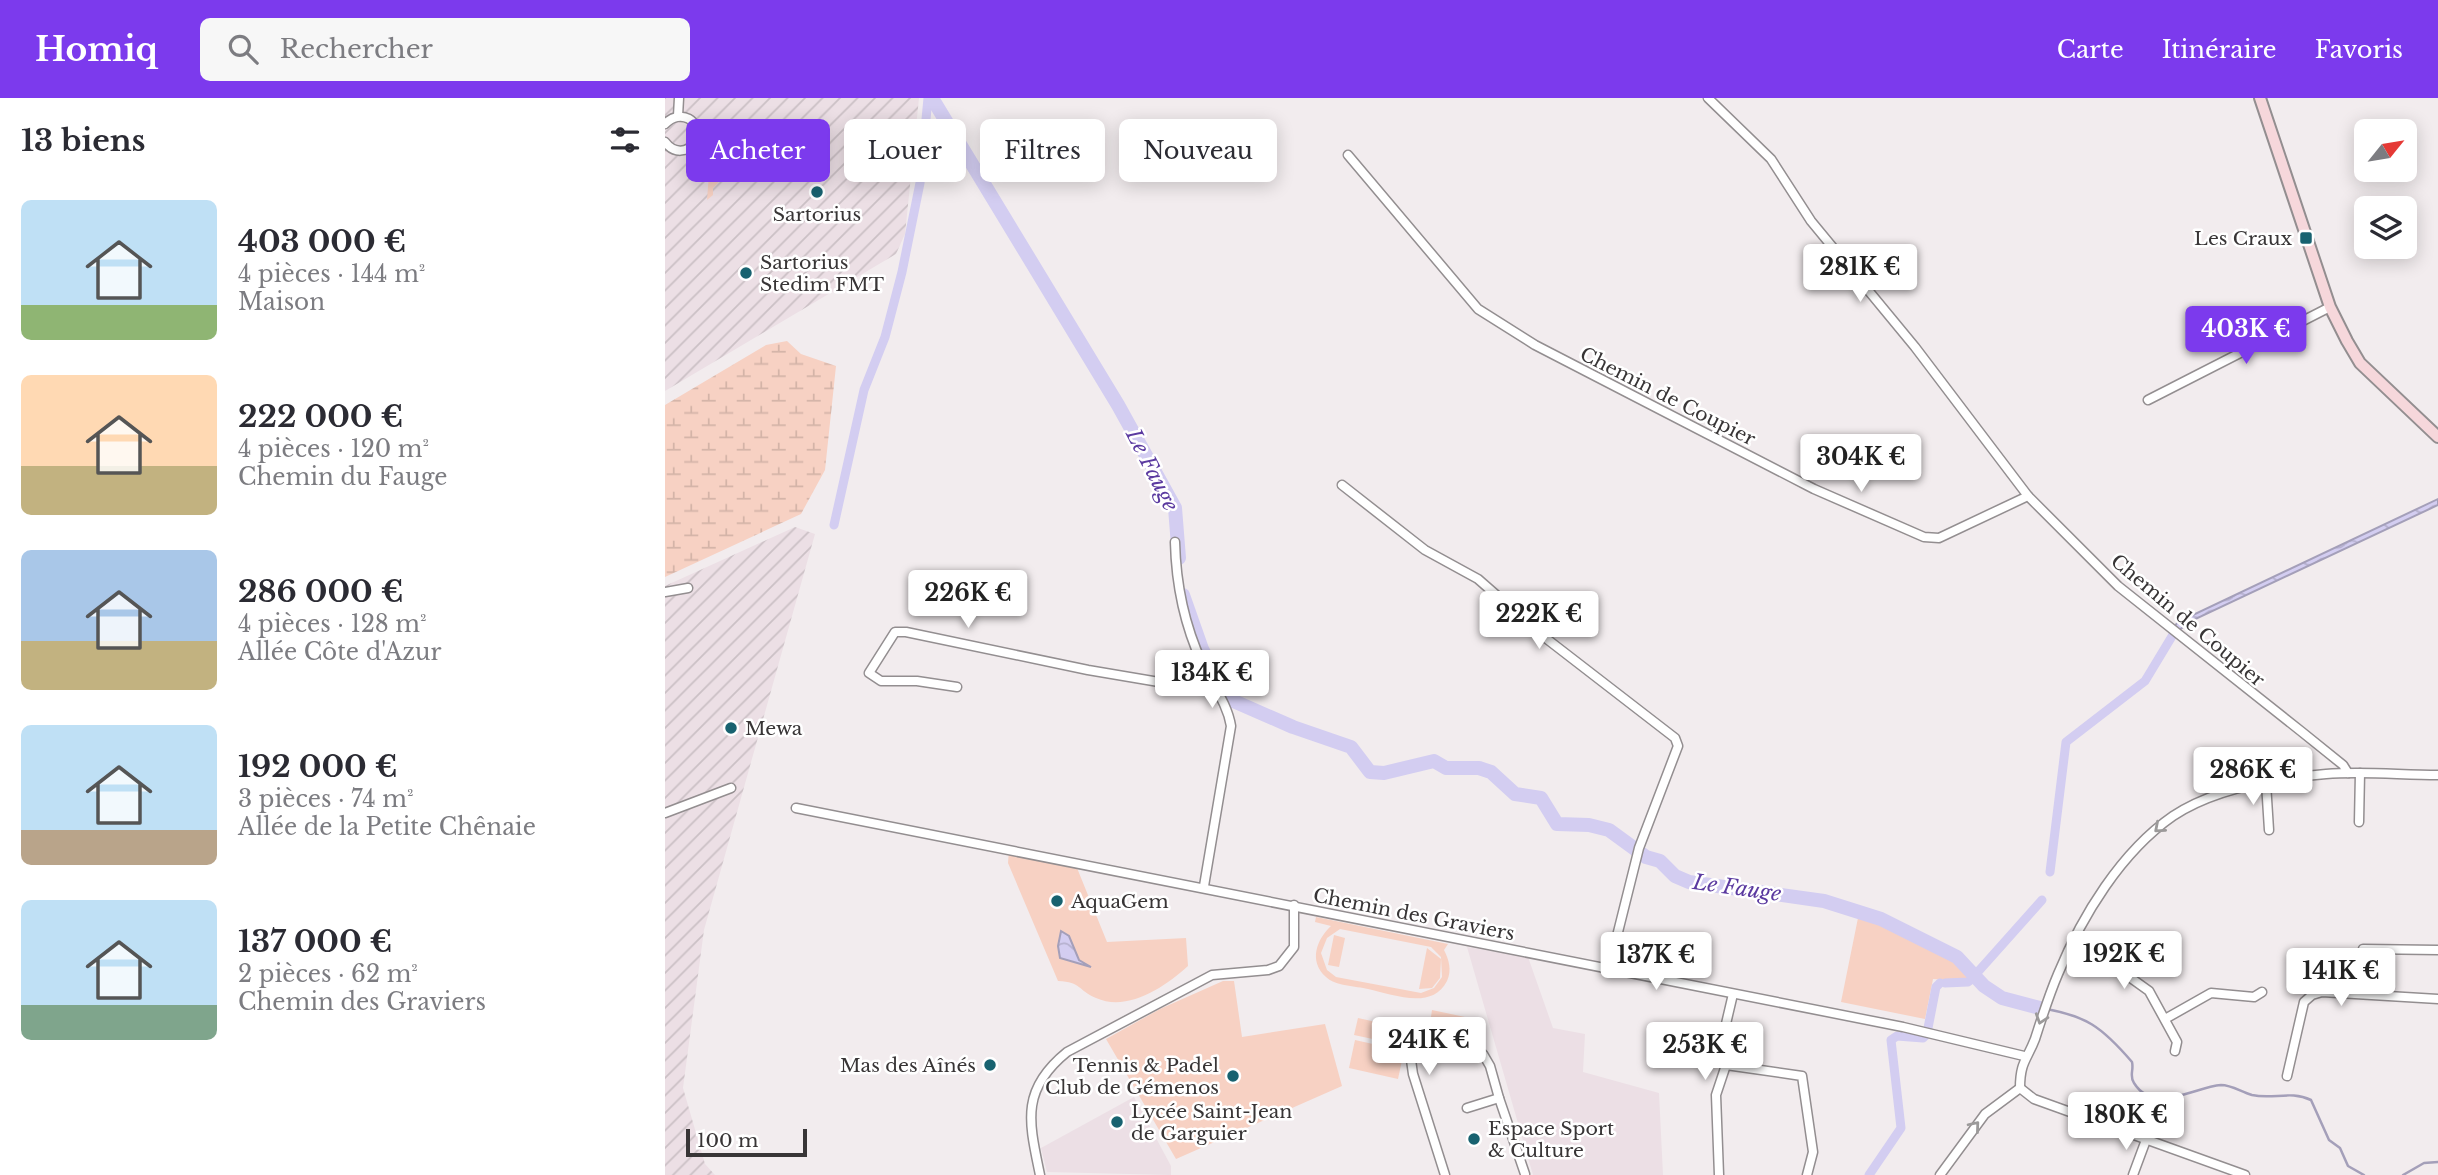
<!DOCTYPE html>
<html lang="fr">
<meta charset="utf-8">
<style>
:root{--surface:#fff;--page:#f7f7f7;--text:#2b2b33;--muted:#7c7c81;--accent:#7c3aed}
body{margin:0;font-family:"Libre Baskerville",serif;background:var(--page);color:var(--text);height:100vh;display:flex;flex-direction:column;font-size:26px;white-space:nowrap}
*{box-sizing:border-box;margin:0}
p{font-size:23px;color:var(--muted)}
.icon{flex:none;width:38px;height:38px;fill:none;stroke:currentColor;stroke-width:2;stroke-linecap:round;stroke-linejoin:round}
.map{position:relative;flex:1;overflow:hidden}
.side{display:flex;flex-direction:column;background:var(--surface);width:665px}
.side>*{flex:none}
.hud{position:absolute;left:21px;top:21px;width:665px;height:63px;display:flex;gap:14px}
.needle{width:46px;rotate:60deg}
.buttons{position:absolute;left:1689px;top:21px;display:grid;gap:14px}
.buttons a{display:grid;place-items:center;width:63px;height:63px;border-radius:10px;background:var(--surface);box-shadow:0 4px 18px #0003;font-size:35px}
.scale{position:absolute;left:21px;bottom:18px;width:121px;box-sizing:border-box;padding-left:7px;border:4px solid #383536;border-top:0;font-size:19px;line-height:24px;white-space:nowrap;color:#383536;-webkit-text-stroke:5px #fff;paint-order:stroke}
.price{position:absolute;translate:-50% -60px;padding:0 16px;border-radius:7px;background:#fff;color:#222;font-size:23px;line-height:46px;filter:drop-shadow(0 2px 4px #0008)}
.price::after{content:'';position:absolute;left:50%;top:42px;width:21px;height:16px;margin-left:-10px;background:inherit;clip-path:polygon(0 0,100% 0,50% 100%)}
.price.on{background:var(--accent);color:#fff}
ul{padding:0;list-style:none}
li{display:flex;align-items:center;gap:21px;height:175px;padding:0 21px}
li span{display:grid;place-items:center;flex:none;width:196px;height:140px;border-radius:10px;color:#555}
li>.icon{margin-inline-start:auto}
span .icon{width:84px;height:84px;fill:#fffc;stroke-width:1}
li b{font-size:30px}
h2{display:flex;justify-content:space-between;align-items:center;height:84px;padding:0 21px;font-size:30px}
.tag{padding:0 24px;border-radius:10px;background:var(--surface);box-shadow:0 4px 18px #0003;font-size:24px;line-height:63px}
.tag.on{background:var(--accent);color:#fff}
header{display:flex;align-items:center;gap:42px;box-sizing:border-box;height:98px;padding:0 35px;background:var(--accent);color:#fff}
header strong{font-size:33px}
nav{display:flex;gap:38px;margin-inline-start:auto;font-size:24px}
.search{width:490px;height:63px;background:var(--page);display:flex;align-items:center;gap:18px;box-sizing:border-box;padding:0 24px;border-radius:10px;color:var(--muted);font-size:26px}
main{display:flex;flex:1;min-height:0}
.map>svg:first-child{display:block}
.built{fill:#ecdfe5}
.industrial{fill:url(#industrial-furrows)}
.green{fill:#f7d1c3;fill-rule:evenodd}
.wetland{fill:url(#wetland-marsh)}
.water{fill:url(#water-waves);stroke:#a49fb9;stroke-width:2}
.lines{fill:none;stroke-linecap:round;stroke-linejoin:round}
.stream{stroke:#a49fb9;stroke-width:2.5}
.canal{stroke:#d3cdf1;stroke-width:9}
.river{stroke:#d3cdf1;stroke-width:14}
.minor-casing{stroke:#938e90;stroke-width:11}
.secondary-casing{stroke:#938e90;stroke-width:14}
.minor{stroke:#fff;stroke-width:8}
.secondary{stroke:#f6d7db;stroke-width:10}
.oneway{stroke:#9c9a9a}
.poi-dot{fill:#186270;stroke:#fff;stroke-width:2.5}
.labels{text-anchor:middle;stroke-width:5;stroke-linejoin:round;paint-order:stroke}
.poi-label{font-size:19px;fill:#383536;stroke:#fff;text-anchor:start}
.street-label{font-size:19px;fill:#383536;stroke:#fff}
.water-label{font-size:21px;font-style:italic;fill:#5b3aa0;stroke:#fff}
</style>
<header>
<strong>Homiq</strong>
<div class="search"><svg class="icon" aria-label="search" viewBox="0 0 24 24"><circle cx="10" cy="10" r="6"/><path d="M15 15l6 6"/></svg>Rechercher</div>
<nav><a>Carte</a><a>Itinéraire</a><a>Favoris</a></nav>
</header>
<main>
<section class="side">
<h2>13 biens<svg class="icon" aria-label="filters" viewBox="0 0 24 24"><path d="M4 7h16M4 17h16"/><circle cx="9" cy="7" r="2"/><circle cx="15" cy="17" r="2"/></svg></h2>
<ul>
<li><span style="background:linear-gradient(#bfe0f5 75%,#8fb573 0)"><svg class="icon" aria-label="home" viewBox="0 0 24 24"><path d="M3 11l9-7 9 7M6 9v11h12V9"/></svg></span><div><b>403 000 €</b><p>4 pièces · 144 m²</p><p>Maison</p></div></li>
<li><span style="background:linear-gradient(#ffd9b3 65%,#c2b280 0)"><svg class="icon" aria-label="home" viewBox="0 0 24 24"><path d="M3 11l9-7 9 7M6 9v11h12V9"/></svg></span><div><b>222 000 €</b><p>4 pièces · 120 m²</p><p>Chemin du Fauge</p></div></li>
<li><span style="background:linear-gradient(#a9c7e8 65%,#c2b280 0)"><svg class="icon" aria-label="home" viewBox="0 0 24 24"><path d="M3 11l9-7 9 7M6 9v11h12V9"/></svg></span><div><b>286 000 €</b><p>4 pièces · 128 m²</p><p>Allée Côte d'Azur</p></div></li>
<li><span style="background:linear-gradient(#bfe0f5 75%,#b9a48a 0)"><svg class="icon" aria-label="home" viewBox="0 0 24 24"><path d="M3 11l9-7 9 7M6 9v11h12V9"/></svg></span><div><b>192 000 €</b><p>3 pièces · 74 m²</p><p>Allée de la Petite Chênaie</p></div></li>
<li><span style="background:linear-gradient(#bfe0f5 75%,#7fa58c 0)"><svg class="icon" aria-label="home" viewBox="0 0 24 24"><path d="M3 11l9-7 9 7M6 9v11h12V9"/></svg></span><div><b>137 000 €</b><p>2 pièces · 62 m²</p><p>Chemin des Graviers</p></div></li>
</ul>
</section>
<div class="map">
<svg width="1773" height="1077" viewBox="0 0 1773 1077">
<defs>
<pattern id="industrial-furrows" width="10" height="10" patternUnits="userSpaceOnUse" patternTransform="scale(1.75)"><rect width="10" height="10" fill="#ecdfe5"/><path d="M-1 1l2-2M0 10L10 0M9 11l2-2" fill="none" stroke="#cbc0c5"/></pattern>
<pattern id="wetland-marsh" width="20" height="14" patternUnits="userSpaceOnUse" patternTransform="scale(1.75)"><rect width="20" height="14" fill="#f7d1c3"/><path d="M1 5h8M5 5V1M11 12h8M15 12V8" fill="none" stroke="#d4b4a8"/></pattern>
<pattern id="water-waves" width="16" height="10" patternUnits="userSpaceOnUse" patternTransform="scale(1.75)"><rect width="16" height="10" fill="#d3cdf1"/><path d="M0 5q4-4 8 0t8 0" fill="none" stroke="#b6b1cf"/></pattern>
</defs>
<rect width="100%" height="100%" fill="#f2ecee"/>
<g class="built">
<polygon points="802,849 863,859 888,930 920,936 918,974 994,995 998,1077 868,1077"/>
<polygon points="469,999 506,1068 506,1077 382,1074 376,1050"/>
</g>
<g class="industrial">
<polygon points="0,0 254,0 240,136 231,156 0,293"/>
<polygon points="130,429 150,436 39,832 18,990 40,1066 50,1077 0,1077 0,488"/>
</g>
<g class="green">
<polygon points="52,64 63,68 63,74 48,90 48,97 42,102 44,76 49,75 48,68"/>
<path d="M344,752L410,765L442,844L521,840L523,868C499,890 462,914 431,900C412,892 417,884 393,883L343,765Z"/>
<path d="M1194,815C1233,828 1278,846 1307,877L1300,883L1268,881L1260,921L1176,904Z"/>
<path d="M651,819L783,846L779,852C784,862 787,872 782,883C767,913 727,896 703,891C691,888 670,888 661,879C643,863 652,841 666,828L650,824ZM675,831L766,849L776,859L777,879L769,890L756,895L671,879L662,872L656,855L662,840Z"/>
<polygon points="669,837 680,840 674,869 663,867"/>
<polygon points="762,850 776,861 775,880 767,890 754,891"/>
<polygon points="558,883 569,883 577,939 660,926 677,988 511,1061 441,941 495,911"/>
<polygon points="767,912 800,919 797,940 764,933"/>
<polygon points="693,920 720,926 717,943 689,937"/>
<polygon points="690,942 739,953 733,981 684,970"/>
</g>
<polygon class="wetland" points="122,243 136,256 171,268 160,372 136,416 0,479 0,307 101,247"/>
<g class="water">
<polygon points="1773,401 1773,407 1526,523 1513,533 1509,529 1513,524"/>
<polygon points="396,833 404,838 414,862 426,869 395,860 393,848"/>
</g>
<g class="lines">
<g class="stream">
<path d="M1375,910C1421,917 1437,929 1467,964C1469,972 1464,978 1469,985C1489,1017 1529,989 1556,987C1567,987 1576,994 1587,997C1608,1002 1625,992 1646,1002L1664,1042L1675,1050L1683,1068L1699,1077"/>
<polyline points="1738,1077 1759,1065 1773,1064"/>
</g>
<g class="canal">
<polyline points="169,427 199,292 220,239 237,174 255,85 263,0"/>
<polyline points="1385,774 1401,644 1480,583 1509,535"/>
<polyline points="1311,876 1377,802"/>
<polyline points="1280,885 1303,884 1308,880"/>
<polyline points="1263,930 1271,889 1275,885"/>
<polyline points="1204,1077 1236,1030 1226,942 1232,938 1258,940 1261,937"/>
</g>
<g class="river">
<polyline points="267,0 453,307 510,410 514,460"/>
<polyline points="518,497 537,551 564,601 628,629 686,649 705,674 719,675 769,663 781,670 814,670 826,674 850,696 876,700 892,726 924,727 944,732 981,759 995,763 1010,778 1024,784 1159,803 1216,821 1292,859 1319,888 1337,900 1375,910"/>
</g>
<g class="minor-casing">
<g id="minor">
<polyline points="1043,0 1106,61 1146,123 1250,249 1363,398"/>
<polyline points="13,18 14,0"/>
<path d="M0,26C15,10 38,22 31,44C22,55 9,56 0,44"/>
<polyline points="683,57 813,211 870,247 1149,391 1259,439 1274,440 1363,398 1453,488 1637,634 1678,667 1683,675"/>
<polyline points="1483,302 1665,209"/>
<polyline points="677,387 760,452 813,481 878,538 1010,640 1013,648 974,750 944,870"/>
<path d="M510,444C511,487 519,526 537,565C547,587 562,604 566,628L539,788"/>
<polyline points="0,494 23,490"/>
<polyline points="292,589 252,583 216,583 204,575 230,534 241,534 423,572 553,594"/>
<polyline points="1601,685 1604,732"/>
<polyline points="131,710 1238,929 1359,958"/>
<polyline points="0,715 66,690"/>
<polyline points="1694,724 1695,675"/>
<polyline points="1410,840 1484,893 1512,944 1510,953"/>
<polyline points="1698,851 1773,852"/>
<polyline points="1500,921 1546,895 1589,899 1597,894"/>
<polyline points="1061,967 1137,978 1148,1054 1142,1077"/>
<polyline points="1622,978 1639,904 1647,897 1657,894 1773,901"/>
<path d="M1355,990C1355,964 1362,962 1370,941C1377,919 1384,897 1393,876C1417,818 1456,754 1508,718C1550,690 1612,680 1661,676C1698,673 1736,677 1773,677"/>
<polyline points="1355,990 1369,1001 1580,1077"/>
<polyline points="834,1000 860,1076"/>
<path d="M375,1077C364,1024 355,992 402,954L547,877L603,872L614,868L629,849V807"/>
<polyline points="780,1077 748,976 746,962 753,955 818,956 825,968 834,1000 802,1010"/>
<polyline points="1054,1077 1051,997 1061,967 1060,930 1068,896"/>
<polyline points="1275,1077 1320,1016 1355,990"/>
<polyline points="1468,1077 1481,1042"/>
</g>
</g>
<g class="secondary-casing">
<polyline id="secondary" points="1595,0 1665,209 1682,243 1695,265 1773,339"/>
</g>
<use href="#minor" class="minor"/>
<use href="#secondary" class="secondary"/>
</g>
<defs><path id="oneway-chevron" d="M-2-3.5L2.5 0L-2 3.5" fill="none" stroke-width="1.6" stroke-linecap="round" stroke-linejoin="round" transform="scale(1.75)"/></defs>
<g class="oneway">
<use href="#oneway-chevron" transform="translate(1494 730) rotate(139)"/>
<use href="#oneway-chevron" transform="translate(1376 921) rotate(108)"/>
<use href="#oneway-chevron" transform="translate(1310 1028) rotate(-50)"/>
</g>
<g class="poi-dot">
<circle cx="152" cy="94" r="7"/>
<rect x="1634" y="133" width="14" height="14" rx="3.5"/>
<circle cx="81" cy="175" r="7"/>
<circle cx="66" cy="630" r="7"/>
<circle cx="392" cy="803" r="7"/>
<circle cx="325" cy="967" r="7"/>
<circle cx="568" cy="978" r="7"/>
<circle cx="452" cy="1024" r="7"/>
<circle cx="809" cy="1041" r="7"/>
</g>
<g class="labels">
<g class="poi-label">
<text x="152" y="123" text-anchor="middle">Sartorius</text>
<text x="1627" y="147" text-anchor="end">Les Craux</text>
<text x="95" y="171">Sartorius<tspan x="95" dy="22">Stedim FMT</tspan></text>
<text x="80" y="637">Mewa</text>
<text x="406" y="810">AquaGem</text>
<text x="311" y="974" text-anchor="end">Mas des Aînés</text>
<text x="554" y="974" text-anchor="end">Tennis &amp; Padel<tspan x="554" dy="22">Club de Gémenos</tspan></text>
<text x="466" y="1020">Lycée Saint-Jean<tspan x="466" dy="22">de Garguier</tspan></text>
<text x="823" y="1037">Espace Sport<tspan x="823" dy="22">&amp; Culture</tspan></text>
</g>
<g class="street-label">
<text transform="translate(1003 298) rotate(27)" y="7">Chemin de Coupier</text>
<text transform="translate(1523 522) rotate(40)" y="7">Chemin de Coupier</text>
<text transform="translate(749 816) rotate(11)" y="7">Chemin des Graviers</text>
</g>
<g class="water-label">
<text transform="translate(487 372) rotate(63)" y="7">Le Fauge</text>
<text transform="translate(1072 790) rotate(8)" y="7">Le Fauge</text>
</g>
</g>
</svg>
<div class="buttons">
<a><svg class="needle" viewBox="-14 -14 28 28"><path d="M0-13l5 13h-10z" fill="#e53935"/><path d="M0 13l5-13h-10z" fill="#7c7c81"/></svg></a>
<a><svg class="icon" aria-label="layers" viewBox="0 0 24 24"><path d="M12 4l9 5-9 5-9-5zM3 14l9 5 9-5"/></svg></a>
</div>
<div class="scale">100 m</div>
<b class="price" style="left:1195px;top:206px">281K €</b>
<b class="price on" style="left:1581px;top:268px">403K €</b>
<b class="price" style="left:1196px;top:396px">304K €</b>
<b class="price" style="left:303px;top:532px">226K €</b>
<b class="price" style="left:874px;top:553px">222K €</b>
<b class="price" style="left:547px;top:612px">134K €</b>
<b class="price" style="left:1588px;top:709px">286K €</b>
<b class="price" style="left:1459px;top:893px">192K €</b>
<b class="price" style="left:991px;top:894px">137K €</b>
<b class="price" style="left:1676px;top:910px">141K €</b>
<b class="price" style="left:764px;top:979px">241K €</b>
<b class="price" style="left:1040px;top:984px">253K €</b>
<b class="price" style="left:1461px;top:1054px">180K €</b>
<div class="hud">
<a class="tag on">Acheter</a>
<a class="tag">Louer</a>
<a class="tag">Filtres</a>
<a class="tag">Nouveau</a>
</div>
</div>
</main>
